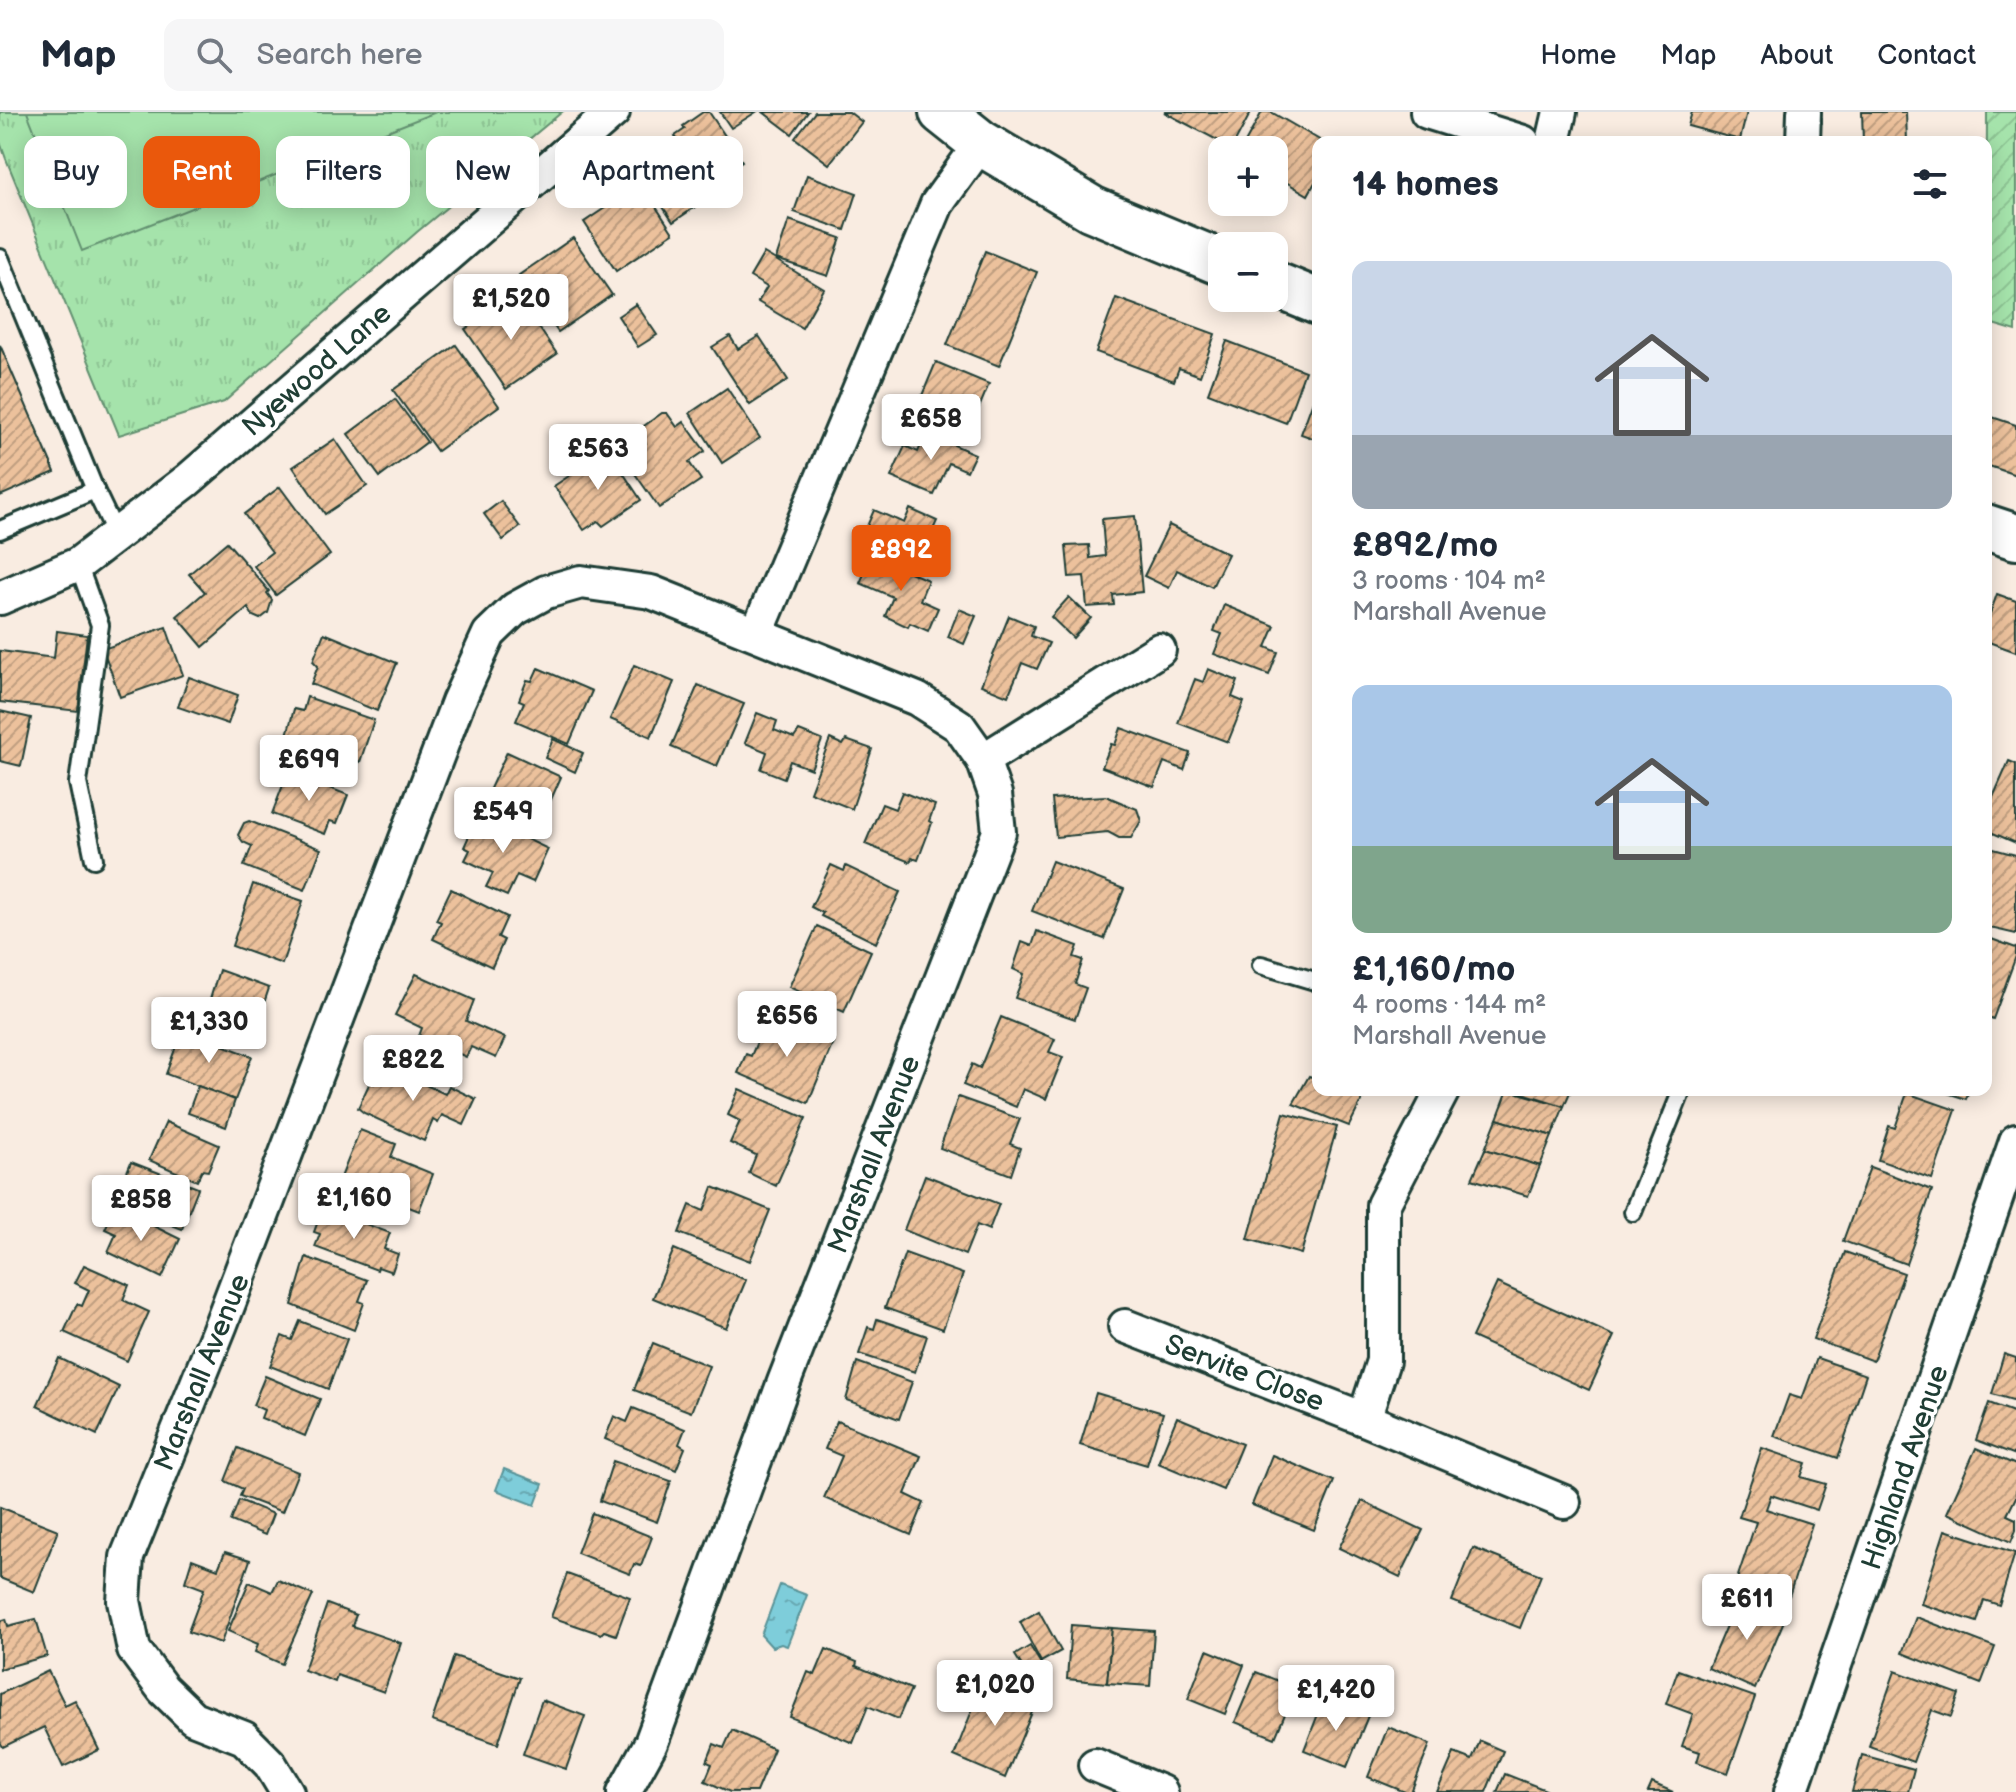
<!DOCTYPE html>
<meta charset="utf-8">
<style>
:root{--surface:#fff;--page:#f6f6f7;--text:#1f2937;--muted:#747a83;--line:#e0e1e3;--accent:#ea580c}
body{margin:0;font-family:"Balsamiq Sans",sans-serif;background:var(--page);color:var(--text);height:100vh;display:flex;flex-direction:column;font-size:30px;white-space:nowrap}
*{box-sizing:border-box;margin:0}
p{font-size:26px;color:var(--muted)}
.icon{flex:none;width:44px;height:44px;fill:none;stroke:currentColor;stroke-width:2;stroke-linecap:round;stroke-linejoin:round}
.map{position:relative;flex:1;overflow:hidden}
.drawer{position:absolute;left:1312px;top:24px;width:680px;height:960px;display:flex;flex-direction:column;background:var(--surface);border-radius:16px;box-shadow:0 4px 20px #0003}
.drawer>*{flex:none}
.top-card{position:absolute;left:24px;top:24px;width:760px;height:72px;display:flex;gap:16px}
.tools{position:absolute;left:1208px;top:24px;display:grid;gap:16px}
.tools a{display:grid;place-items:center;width:80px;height:80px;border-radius:16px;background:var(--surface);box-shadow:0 4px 20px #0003;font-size:40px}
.price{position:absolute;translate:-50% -68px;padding:0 18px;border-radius:8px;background:#fff;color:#222;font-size:26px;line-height:52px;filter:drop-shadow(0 2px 4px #0008)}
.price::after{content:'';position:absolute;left:50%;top:48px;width:24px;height:18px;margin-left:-12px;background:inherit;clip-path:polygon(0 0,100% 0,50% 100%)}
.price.selected{background:var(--accent);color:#fff}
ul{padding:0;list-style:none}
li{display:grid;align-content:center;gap:16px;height:424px;padding:0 40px}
li span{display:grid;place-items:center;height:248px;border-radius:16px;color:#555}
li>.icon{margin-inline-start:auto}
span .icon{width:144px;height:144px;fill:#fffc;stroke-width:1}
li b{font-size:34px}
h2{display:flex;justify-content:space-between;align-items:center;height:96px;padding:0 40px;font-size:34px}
.chip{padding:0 28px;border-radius:16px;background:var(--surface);box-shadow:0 4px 20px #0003;font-size:28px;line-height:72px}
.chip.selected{background:var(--accent);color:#fff}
header{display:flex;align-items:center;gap:48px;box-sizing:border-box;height:112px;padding:0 40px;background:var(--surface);border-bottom:2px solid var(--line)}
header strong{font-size:38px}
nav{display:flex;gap:44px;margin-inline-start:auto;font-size:28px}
.search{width:560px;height:72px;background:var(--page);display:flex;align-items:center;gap:20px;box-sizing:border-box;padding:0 28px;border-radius:16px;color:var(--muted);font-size:30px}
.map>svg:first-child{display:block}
.grass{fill:url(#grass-tufts);stroke:#629070;stroke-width:2}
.garden{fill:url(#garden-furrows);stroke:#629070;stroke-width:2}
.pitch{fill:#a5e3ab;stroke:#629070;stroke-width:2}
.water{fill:url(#water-ripples);stroke:#589398;stroke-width:2}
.building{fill:url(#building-hatch);stroke:#1f3d34;stroke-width:2}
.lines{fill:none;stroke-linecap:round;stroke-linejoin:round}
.lane-casing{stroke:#1f3d34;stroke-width:22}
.street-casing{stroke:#1f3d34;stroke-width:38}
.secondary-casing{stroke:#1f3d34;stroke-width:50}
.lane{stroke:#fff;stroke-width:16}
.street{stroke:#fff;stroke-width:32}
.secondary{stroke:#fff;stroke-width:44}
.labels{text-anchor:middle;stroke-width:7;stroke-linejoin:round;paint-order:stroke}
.street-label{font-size:28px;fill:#1f3d34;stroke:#fff}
</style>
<header>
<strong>Map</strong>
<div class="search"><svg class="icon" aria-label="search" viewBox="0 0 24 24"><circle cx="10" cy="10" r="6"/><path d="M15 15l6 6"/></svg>Search here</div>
<nav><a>Home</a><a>Map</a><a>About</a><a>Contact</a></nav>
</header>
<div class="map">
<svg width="2016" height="1680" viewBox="0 0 2016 1680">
<defs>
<pattern id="grass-tufts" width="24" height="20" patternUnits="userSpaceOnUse" patternTransform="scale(2)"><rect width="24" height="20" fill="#a5e3ab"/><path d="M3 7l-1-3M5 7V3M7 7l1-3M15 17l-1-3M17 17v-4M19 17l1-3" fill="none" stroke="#8ec494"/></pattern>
<pattern id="garden-furrows" width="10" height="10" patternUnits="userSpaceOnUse" patternTransform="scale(2)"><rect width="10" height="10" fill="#a5e3ab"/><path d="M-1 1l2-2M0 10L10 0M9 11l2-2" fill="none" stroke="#8ec494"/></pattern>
<pattern id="water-ripples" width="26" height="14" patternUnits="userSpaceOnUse" patternTransform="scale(2)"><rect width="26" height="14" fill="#7ecdda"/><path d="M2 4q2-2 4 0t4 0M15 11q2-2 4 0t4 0" fill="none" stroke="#67a8b2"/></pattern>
<pattern id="building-hatch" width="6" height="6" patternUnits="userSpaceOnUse" patternTransform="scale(2)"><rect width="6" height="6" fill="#ecc19c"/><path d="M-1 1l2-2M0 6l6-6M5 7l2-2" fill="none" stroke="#bf9e80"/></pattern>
</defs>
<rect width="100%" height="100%" fill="#f9ece1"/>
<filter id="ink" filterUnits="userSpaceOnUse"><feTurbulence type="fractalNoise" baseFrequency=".0125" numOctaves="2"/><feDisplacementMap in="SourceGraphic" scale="16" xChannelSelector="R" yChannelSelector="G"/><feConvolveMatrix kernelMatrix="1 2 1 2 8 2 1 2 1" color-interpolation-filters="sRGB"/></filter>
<g filter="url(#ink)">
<polygon class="grass" points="0,0 562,0 417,120 224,290 119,323 6,47 0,30"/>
<polygon class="garden" points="1987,0 2016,0 2016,219 1986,210"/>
<polygon class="pitch" points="27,0 436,0 82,139"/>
<g class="water">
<polygon points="504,1357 543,1372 535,1393 496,1378"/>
<polygon points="780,1473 807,1483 787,1534 781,1532 772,1535 761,1523"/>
</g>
<g class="building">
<polygon points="703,0 709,0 742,49 708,73 675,24 685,17 683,14"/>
<polygon points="720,0 756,0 731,16"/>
<polygon points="763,0 808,0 792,22"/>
<polygon points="815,0 849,0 862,10 829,52 795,26"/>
<polygon points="1164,0 1251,0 1232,36"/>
<polygon points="1262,0 1271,0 1323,30 1318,30 1318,65 1308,83 1274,63 1274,38 1241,38"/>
<polygon points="1692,0 1747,0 1740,28 1688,14"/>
<polygon points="1862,0 1906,0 1907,30 1863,30"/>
<polygon points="676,41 707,87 673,110 638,57 660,43 664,49"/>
<polygon points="807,63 857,81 845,118 794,100"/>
<polygon points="641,72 673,121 616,159 584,110"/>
<polygon points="789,108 841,126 828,164 776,147"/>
<polygon points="573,126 612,183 558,220 519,163"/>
<polygon points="985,139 1037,160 999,254 947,233"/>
<polygon points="764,141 824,177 802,216 758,190 767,175 750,165"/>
<polygon points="516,182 557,242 506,277 465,217"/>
<polygon points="1116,186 1215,222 1200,264 1179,256 1174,269 1096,240"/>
<polygon points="636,192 657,223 638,235 618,204"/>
<polygon points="730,224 738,237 759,224 788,268 750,293 712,235"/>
<polygon points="1227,229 1305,259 1286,311 1208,281"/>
<polygon points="0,233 55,360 0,384"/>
<polygon points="456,233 499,294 437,339 393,278"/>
<polygon points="936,250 989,272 971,315 918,293"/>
<polygon points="1318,275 1318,328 1301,322"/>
<polygon points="727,276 760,326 722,351 690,301"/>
<polygon points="395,287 427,330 380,365 348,322"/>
<polygon points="662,301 667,301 677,315 684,310 705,339 689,350 701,368 659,396 624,346 646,331 641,322 641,316"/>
<polygon points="1986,303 2016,313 2016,363 1986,353"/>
<polygon points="929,316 957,328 954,333 975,342 967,359 949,351 934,383 891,365 905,334 918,340"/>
<polygon points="335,327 367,374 325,402 293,355"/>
<polygon points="608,338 641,388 603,414 598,409 584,418 554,374"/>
<polygon points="280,375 330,443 276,483 254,454 272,440 244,402"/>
<polygon points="501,389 520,415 503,428 484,402"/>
<polygon points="910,397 937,409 917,453 861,428 874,398 904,411"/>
<polygon points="1135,404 1142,480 1113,483 1114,493 1087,495 1084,464 1069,465 1066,434 1089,433 1090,446 1105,444 1102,407"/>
<polygon points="1169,413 1228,442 1212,475 1177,458 1169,476 1144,464"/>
<polygon points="227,430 269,479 267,481 272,488 268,501 260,507 253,504 248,496 203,535 177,504 205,480 189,462"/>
<polygon points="872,444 928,468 920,488 938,496 928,519 910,511 908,515 885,504 893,485 860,471"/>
<polygon points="1997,482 2016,489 2016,540 1986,529 1986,513"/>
<polygon points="1069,485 1091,506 1073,526 1051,505"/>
<polygon points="1224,493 1275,514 1266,535 1278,540 1269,563 1214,542 1222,522 1214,519"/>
<polygon points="959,497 976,504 964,532 948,525"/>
<polygon points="1009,504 1034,514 1031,524 1049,531 1037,557 1022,551 1008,584 981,573"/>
<polygon points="166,515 183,563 120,585 103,537"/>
<polygon points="57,519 87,523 78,599 0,590 0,539 54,546"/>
<polygon points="324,521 397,551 377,599 311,572 318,554 313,549"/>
<polygon points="634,553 674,570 651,625 610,607"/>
<polygon points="538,556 592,579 569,632 516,609 524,590 519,588 527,568 532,569"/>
<polygon points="1208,557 1238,569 1232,585 1244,590 1228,630 1178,611 1195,567 1203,570"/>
<polygon points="189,565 238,583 228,612 178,595"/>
<polygon points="698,573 744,592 717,654 671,635"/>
<polygon points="307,585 374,608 360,650 317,635 312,648 283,638 294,597 303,599"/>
<polygon points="0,599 31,606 21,654 0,649"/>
<polygon points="757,601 777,609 774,618 794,626 799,619 822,628 811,657 790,649 784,666 761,657 767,640 745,631"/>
<polygon points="1121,616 1190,641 1184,658 1164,650 1154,675 1102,655 1111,632 1115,633"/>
<polygon points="553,627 583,641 575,660 545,646"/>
<polygon points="830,627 843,633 846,628 872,637 852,697 810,680"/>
<polygon points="507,640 561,665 542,708 487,683"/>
<polygon points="2009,649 2016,652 2016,731 1986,718 1986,701"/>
<polygon points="288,660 348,683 337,711 330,709 325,722 272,702"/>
<polygon points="902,680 935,693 929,709 932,711 918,748 912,746 910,750 865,732 882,692 895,697"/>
<polygon points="1106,684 1137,697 1141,709 1131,726 1119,726 1108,720 1056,725 1052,687"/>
<polygon points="478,704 548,737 533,770 517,763 507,784 486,775 493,761 465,748 470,738 464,735"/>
<polygon points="249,709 321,737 305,778 244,754 252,734 243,730 238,723 244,711"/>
<polygon points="1986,735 2016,743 2016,822 1986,815"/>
<polygon points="1052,749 1124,777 1104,827 1032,799"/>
<polygon points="831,753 844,759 846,754 900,780 876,831 821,804 823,801 811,795"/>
<polygon points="253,772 303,789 282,852 232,834"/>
<polygon points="451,777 507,805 498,825 504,828 492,855 433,827 441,810 436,808"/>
<polygon points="817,814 871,839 844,900 789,875"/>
<polygon points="1037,819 1078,834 1074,845 1083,848 1075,872 1086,876 1075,907 1015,886 1024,862 1013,857 1022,830 1032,834"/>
<polygon points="1986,825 2016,836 2016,844 1993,907 1986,904"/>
<polygon points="219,858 269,876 253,924 204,907"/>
<polygon points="416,862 474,888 466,909 505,926 496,946 471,935 466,945 419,924 422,916 395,903"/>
<polygon points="768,904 833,931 808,991 738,961 746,942 751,944"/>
<polygon points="1001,905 1055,927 1049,940 1063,945 1046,987 1023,977 1016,995 963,973 972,952 980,956"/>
<polygon points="182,918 252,944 235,988 166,962"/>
<polygon points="383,953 445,982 449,974 476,987 464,1013 442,1003 438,1011 433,1008 424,1029 364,1001 358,996 370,970 374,972"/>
<polygon points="1309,964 1318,967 1318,978 1349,978 1364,984 1349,1014 1293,992"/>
<polygon points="198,974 235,988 226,1015 188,1001"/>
<polygon points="739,977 806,1006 776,1074 749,1061 756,1043 730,1031 740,1009 728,1003"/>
<polygon points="1508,978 1564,994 1552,1024 1497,1007"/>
<polygon points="1513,978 1571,978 1564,994"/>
<polygon points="1938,978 1969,978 1966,987"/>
<polygon points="1907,981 1956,998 1932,1067 1878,1048 1889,1014 1895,1016"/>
<polygon points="958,985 1020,1007 1010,1032 1020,1036 1011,1063 940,1036"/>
<polygon points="1284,1001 1337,1015 1301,1142 1248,1127"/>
<polygon points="1497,1007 1552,1024 1540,1054 1485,1037"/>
<polygon points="166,1010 219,1033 208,1059 202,1058 197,1069 149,1048"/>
<polygon points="360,1018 396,1032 391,1045 433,1062 419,1099 340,1068"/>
<polygon points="1485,1037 1540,1054 1528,1084 1472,1067"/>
<polygon points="131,1050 198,1076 182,1117 128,1096 131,1087 118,1082"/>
<polygon points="1870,1055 1932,1078 1906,1152 1843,1129"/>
<polygon points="925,1063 999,1092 989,1118 977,1113 965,1143 904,1118"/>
<polygon points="713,1075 770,1098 750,1149 679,1121 690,1093 704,1099"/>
<polygon points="115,1095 180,1127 162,1166 108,1140 116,1122 105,1117"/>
<polygon points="323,1096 390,1121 384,1137 398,1142 392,1160 378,1155 377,1158 315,1135 320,1122 314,1120"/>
<polygon points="674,1137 746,1168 726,1216 653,1186"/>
<polygon points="1845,1140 1904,1161 1873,1249 1813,1227"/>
<polygon points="905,1141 963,1162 943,1217 885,1196"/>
<polygon points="306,1145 367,1168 359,1189 364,1191 354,1218 292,1193"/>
<polygon points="84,1153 129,1173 123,1188 149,1200 127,1249 64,1220 77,1192 82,1194 89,1178 75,1171"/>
<polygon points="1497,1171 1614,1224 1589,1278 1472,1225"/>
<polygon points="877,1207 927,1224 915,1260 859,1242 868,1215 874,1217"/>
<polygon points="300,1209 347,1227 328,1277 270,1254 282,1224 292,1228"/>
<polygon points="653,1231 709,1254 691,1300 634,1278"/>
<polygon points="2004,1242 2016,1246 2016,1289 1992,1282"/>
<polygon points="59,1246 119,1275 97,1323 37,1294"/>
<polygon points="1817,1246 1866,1263 1838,1346 1774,1324 1789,1283 1802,1287"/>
<polygon points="857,1250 912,1270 899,1307 846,1288"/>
<polygon points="265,1264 320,1287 305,1324 261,1306 264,1298 253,1293"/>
<polygon points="1096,1281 1163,1301 1147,1353 1080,1333"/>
<polygon points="1989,1291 2016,1301 2016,1343 1976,1328"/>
<polygon points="633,1296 685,1317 679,1332 685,1336 676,1358 605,1327 614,1304 627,1310"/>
<polygon points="1177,1305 1242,1332 1223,1378 1158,1351"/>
<polygon points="837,1309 921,1344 905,1382 924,1391 911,1423 824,1386 842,1344 825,1337"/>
<polygon points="238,1336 298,1360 282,1400 240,1384 243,1377 225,1369"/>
<polygon points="1762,1336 1806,1351 1801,1365 1826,1372 1817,1398 1771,1383 1766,1397 1812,1412 1789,1484 1737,1467 1756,1410 1739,1405"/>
<polygon points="1976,1336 2016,1353 2016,1385 2007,1403 2016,1407 2016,1418 2011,1430 1947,1401"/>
<polygon points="1272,1343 1334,1369 1314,1418 1252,1393"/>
<polygon points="613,1349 671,1369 657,1410 600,1389"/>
<polygon points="239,1388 273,1402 265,1423 231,1409"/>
<polygon points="1362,1389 1423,1418 1400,1465 1339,1436"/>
<polygon points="0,1395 58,1418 34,1480 0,1466"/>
<polygon points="592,1401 652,1425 641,1454 634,1452 630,1462 577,1441"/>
<polygon points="1945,1418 2015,1441 1999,1493 1984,1488 1977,1510 1921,1492"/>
<polygon points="1473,1436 1541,1463 1520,1516 1452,1489"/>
<polygon points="225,1440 250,1448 221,1531 188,1520 204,1477 185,1470 192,1447 218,1457"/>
<polygon points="567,1462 630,1485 616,1523 604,1519 601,1522 551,1505"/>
<polygon points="278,1468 313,1483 282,1552 255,1540 258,1532 228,1519 249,1470 272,1480"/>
<polygon points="1739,1483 1786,1504 1755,1577 1708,1556"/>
<polygon points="327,1492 356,1503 352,1514 401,1531 384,1580 337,1563 335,1570 304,1558"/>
<polygon points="1039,1499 1061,1539 1041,1550 1020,1510"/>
<polygon points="1916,1505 1995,1535 1981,1572 1902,1541"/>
<polygon points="6,1507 8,1514 36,1507 47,1544 0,1557 0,1509"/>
<polygon points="1071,1513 1112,1516 1107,1571 1067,1567"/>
<polygon points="1112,1516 1154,1519 1150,1574 1107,1571"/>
<polygon points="1030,1534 1046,1560 1032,1570 1015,1543"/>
<polygon points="826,1537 857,1550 856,1554 911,1577 898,1607 868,1594 853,1631 790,1605 808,1560 815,1563"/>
<polygon points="1207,1538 1244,1553 1225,1602 1188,1587"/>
<polygon points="454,1544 520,1566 498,1632 432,1609"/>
<polygon points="1678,1558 1755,1585 1728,1661 1697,1650 1700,1640 1682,1634 1693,1602 1666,1592"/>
<polygon points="48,1559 65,1593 75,1588 99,1638 63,1655 44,1615 3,1635 0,1630 0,1582"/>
<polygon points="1895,1559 1959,1582 1951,1605 1932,1598 1913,1650 1869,1634"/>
<polygon points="1256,1560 1296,1576 1275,1626 1235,1610"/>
<polygon points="985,1566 1037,1588 1005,1666 954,1644"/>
<polygon points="1324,1587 1368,1604 1347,1655 1304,1638"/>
<polygon points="542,1588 585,1604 566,1657 523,1642"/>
<polygon points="1388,1615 1430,1632 1411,1680 1405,1680 1368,1665"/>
<polygon points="732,1618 774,1637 756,1680 730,1680 705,1669 712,1652 707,1650 714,1632 724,1636"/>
<polygon points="1480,1629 1503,1639 1486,1680 1437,1680 1454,1641 1472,1648"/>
<polygon points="1862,1643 1914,1657 1908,1680 1852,1680"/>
<polygon points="1505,1662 1546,1678 1545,1680 1497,1680"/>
<polygon points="1652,1671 1673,1680 1648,1680"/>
</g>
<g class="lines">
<g class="lane-casing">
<g id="lane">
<polyline points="0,146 95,378 117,424"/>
<polyline points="0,418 95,378"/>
<polyline points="78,452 100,513 78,671 94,747"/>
<polyline points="1261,853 1318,870"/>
<polyline points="1633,1100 1682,978"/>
</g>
</g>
<g class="street-casing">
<g id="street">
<polyline points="1427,0 1523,30"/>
<polyline points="1553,30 1560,0"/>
<polyline points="1803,30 1804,0"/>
<polyline points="0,486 78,452 188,368 613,0"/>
<polyline points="757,521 937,92 981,31"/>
<polyline points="983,648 1159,538"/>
<polyline points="1125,1214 1364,1307 1564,1390"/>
<polyline points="1364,1307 1383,1249 1383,1093 1443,978"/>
<polyline points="1095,1653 1161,1680"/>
<polyline points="287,1680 270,1652 244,1626 193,1606 163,1577 134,1538 124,1489 127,1445 221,1212 458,590 489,522 515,497 546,480 581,470 651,480 917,587 959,614 983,648 995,682 999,720 784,1270 651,1631 624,1680"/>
<polyline points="1791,1680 2016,1029"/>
</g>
</g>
<g class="secondary-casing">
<g id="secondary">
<polyline points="942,0 981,31 1092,97 1222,151"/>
<polyline points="1274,172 1318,190"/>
<polyline points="1986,415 2016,425"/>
</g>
</g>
<use href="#lane" class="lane"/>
<use href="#street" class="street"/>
<use href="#secondary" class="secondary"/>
</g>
</g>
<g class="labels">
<g class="street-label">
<text transform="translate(316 257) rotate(-41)" y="10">Nyewood Lane</text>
<text transform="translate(873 1042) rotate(-69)" y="10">Marshall Avenue</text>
<text transform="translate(201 1260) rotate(-68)" y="10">Marshall Avenue</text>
<text transform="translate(1245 1260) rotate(21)" y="10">Servite Close</text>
<text transform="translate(1904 1355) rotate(-71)" y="10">Highland Avenue</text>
</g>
</g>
</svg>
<div class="tools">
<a>+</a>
<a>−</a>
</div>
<b class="price" style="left:511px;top:230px">£1,520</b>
<b class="price" style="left:931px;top:350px">£658</b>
<b class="price" style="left:598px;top:380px">£563</b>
<b class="price selected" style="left:901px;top:481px">£892</b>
<b class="price" style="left:309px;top:691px">£699</b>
<b class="price" style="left:503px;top:743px">£549</b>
<b class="price" style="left:787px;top:947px">£656</b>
<b class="price" style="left:209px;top:953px">£1,330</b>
<b class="price" style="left:413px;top:991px">£822</b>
<b class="price" style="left:354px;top:1129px">£1,160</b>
<b class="price" style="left:141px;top:1131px">£858</b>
<b class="price" style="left:1747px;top:1530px">£611</b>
<b class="price" style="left:995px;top:1616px">£1,020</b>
<b class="price" style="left:1336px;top:1621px">£1,420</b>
<div class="top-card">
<a class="chip">Buy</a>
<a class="chip selected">Rent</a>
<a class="chip">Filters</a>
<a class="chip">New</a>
<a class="chip">Apartment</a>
</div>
<section class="drawer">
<h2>14 homes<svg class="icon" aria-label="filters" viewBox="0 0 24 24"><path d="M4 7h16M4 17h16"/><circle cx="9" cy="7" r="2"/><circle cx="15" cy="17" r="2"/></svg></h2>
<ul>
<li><span style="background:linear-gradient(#c9d6e8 70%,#9aa5b1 0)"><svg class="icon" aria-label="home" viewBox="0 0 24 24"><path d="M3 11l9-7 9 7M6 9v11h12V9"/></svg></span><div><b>£892/mo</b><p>3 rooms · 104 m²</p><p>Marshall Avenue</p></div></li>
<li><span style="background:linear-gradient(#a9c7e8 65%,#7fa58c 0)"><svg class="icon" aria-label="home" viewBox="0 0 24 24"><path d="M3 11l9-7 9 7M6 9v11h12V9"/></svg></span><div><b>£1,160/mo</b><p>4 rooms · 144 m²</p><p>Marshall Avenue</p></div></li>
</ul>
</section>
</div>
